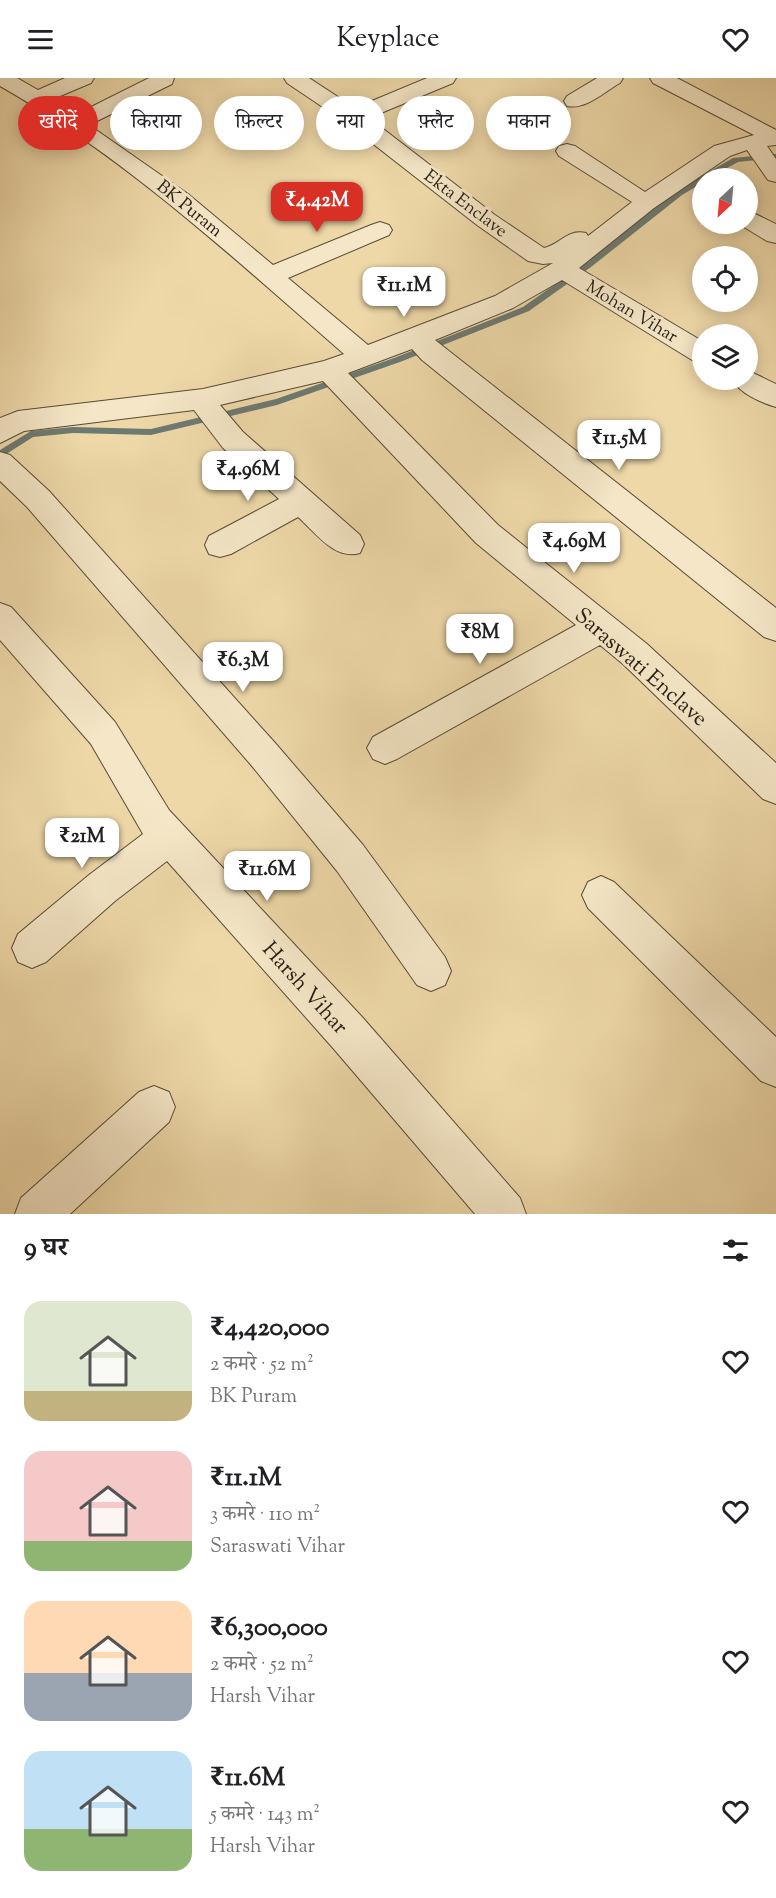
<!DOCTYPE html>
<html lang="hi">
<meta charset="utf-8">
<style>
:root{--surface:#fff;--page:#f2f2f2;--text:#202124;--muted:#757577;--accent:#d93025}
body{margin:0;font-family:"Sorts Mill Goudy","Noto Serif Devanagari",serif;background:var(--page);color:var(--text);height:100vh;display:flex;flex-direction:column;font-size:22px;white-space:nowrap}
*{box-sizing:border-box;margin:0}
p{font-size:20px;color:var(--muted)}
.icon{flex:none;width:33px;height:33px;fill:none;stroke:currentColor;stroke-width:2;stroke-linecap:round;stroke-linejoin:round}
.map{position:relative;height:1136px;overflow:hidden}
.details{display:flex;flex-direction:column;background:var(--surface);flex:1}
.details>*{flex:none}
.banner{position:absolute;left:18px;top:18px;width:741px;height:54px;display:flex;gap:12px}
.needle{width:39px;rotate:206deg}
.fabs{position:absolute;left:692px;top:90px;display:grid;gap:12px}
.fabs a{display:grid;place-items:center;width:66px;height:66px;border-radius:50%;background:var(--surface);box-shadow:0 3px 15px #0003;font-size:30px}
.price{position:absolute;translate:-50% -51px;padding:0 14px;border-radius:12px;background:#fff;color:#222;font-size:20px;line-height:39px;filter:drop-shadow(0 2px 3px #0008)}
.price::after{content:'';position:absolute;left:50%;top:36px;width:18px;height:14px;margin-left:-9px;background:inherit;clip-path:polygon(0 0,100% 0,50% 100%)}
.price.current{background:var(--accent);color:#fff}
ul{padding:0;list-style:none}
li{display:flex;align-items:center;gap:18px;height:150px;padding:0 24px}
li span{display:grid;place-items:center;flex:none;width:168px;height:120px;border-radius:18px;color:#555}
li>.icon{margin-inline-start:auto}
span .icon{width:72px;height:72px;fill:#fffc;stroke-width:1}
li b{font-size:26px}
h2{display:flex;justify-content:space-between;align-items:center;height:72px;padding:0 24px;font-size:26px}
.tag{padding:0 21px;border-radius:27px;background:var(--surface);box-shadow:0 3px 15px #0003;font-size:21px;line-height:54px}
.tag.current{background:var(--accent);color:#fff}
header{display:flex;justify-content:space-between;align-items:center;height:78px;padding:0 24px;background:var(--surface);font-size:27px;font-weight:600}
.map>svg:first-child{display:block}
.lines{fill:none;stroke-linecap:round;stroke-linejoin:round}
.stream{fill:#6d7a72;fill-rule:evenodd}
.minor-casing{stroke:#574b38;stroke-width:2}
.minor{fill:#f4e6c6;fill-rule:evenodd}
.labels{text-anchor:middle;stroke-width:6;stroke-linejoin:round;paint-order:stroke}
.far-street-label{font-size:18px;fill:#251c13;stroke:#f4e6c6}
.street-label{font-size:22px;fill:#251c13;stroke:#f4e6c6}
</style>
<header><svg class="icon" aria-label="menu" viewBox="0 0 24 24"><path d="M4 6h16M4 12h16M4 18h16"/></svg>Keyplace<svg class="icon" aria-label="heart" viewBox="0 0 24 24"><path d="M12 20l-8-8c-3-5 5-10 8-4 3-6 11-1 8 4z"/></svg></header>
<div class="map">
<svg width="776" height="1136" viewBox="0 0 776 1136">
<rect width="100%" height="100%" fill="#eed8a8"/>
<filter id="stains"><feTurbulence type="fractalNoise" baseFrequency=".00333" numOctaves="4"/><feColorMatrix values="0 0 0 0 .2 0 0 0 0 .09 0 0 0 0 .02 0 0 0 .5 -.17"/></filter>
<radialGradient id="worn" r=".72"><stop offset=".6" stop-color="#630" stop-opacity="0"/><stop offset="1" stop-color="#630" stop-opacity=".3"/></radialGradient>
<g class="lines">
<polygon class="stream" points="776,76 776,80 738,84 709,100 702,100 702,105 682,117 591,189 529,233 400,284 277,327 151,357 73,355 33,359 0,380 0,372 31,353 73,349 151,351 276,321 394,280 523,229 585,185 676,113 733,80"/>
<g class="minor-casing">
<g id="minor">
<path d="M0,0H17L38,12L65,0H94L91,5L53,21L75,37L149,0H174L172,6L89,47L188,116L273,187L371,147L380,144L389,147L392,152L389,157L288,200L368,267L495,218L553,185L543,186L528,183L477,147L345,44L287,5L284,0H309L355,30L427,0H456L453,5L369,40L495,137L544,170C561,166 567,151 586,155L588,158L632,124L559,78L556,73L559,68L567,66L575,68L645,114L714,68L754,57L653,5L650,0H677L776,52V67L767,68L776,81V104L768,102L747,72L730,78L654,130L579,190L702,263V284L692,282L562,202L513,230L435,262L776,530V563L764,559L422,282L412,271L348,295L498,447L647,566L776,685V726L763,721L623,586L600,567L397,681L385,686L373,681L367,670L373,659L576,547L476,465L323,303L220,327L243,354L360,457L364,466L360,475C335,483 315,454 298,439L231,476L220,479L209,476L205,467L209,458L279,421L223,370L194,332L24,353L0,365V340L18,333L203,311L324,283L344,276C235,181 126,80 0,8Z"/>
<path d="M597,0H623L620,5C604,14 586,32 567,28L564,23L567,18Z"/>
<polygon points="747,132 776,146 776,165 767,163 739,146 747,146"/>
<path d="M747,292L776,306V329C762,325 739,315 733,302H747Z"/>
<polygon points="0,374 10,377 49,413 276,666 363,767 445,879 451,893 445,907 431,913 417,907 337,793 252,688 27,429 0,403"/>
<polygon points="0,525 11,529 115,644 169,732 363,940 520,1120 526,1136 475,1136 333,970 167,783 115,823 46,884 32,890 18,884 12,870 18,856 89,797 143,756 91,666 0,562"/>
<polygon points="601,798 614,804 776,959 776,1009 761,1003 588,830 582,817 588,804"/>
<polygon points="154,1008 169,1014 175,1029 169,1044 70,1136 15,1136 21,1120 139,1014"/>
</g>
</g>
<use href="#minor" class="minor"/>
</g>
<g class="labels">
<g class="far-street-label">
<text transform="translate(466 125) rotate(37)" y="6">Ekta Enclave</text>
<text transform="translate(190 130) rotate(39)" y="6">BK Puram</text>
<text transform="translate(632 233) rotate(31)" y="6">Mohan Vihar</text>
</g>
<g class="street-label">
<text transform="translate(642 588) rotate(41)" y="8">Saraswati Enclave</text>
<text transform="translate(306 909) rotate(48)" y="8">Harsh Vihar</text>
</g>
</g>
<rect width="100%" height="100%" filter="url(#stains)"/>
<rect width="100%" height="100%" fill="url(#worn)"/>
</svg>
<div class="fabs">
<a><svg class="needle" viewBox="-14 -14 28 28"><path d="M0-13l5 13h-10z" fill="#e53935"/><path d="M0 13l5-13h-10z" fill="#757577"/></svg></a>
<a><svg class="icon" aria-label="locate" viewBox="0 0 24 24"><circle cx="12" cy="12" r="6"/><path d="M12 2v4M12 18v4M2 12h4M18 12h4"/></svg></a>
<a><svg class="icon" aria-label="layers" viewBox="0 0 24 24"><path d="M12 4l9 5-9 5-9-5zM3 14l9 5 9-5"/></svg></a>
</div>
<b class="price current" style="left:317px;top:155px">₹4.42M</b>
<b class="price" style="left:404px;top:240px">₹11.1M</b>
<b class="price" style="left:619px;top:393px">₹11.5M</b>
<b class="price" style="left:248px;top:424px">₹4.96M</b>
<b class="price" style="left:574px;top:496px">₹4.69M</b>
<b class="price" style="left:480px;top:587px">₹8M</b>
<b class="price" style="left:243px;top:615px">₹6.3M</b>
<b class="price" style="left:82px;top:791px">₹21M</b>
<b class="price" style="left:267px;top:824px">₹11.6M</b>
<div class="banner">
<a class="tag current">खरीदें</a>
<a class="tag">किराया</a>
<a class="tag">फ़िल्टर</a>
<a class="tag">नया</a>
<a class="tag">फ़्लैट</a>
<a class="tag">मकान</a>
</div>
</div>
<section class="details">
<h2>9 घर<svg class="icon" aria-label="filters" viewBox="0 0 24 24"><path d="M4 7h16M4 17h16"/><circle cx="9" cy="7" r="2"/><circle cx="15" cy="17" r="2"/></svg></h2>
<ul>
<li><span style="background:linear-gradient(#dfe7d0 75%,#c2b280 0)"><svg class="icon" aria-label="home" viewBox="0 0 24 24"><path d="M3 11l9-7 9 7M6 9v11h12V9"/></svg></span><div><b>₹4,420,000</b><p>2 कमरे · 52 m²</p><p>BK Puram</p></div><svg class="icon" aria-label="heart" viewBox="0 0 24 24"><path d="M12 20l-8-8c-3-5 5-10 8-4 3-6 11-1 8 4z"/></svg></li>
<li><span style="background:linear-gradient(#f6c9c9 75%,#8fb573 0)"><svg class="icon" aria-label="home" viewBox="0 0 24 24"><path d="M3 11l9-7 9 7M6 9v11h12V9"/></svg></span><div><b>₹11.1M</b><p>3 कमरे · 110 m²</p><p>Saraswati Vihar</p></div><svg class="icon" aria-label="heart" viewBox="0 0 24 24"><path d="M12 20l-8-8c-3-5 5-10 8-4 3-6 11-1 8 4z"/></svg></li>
<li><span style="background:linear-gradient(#ffd9b3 60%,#9aa5b1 0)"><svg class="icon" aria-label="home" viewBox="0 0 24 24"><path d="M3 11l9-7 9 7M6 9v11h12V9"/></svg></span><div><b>₹6,300,000</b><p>2 कमरे · 52 m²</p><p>Harsh Vihar</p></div><svg class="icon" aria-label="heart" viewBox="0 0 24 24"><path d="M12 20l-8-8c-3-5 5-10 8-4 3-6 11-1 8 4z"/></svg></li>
<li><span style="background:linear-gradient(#bfe0f5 65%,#8fb573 0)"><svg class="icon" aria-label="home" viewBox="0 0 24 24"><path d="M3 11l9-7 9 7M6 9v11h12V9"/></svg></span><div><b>₹11.6M</b><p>5 कमरे · 143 m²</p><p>Harsh Vihar</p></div><svg class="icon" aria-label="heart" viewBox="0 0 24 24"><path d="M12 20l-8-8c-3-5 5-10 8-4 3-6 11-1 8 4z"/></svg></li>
</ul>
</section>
